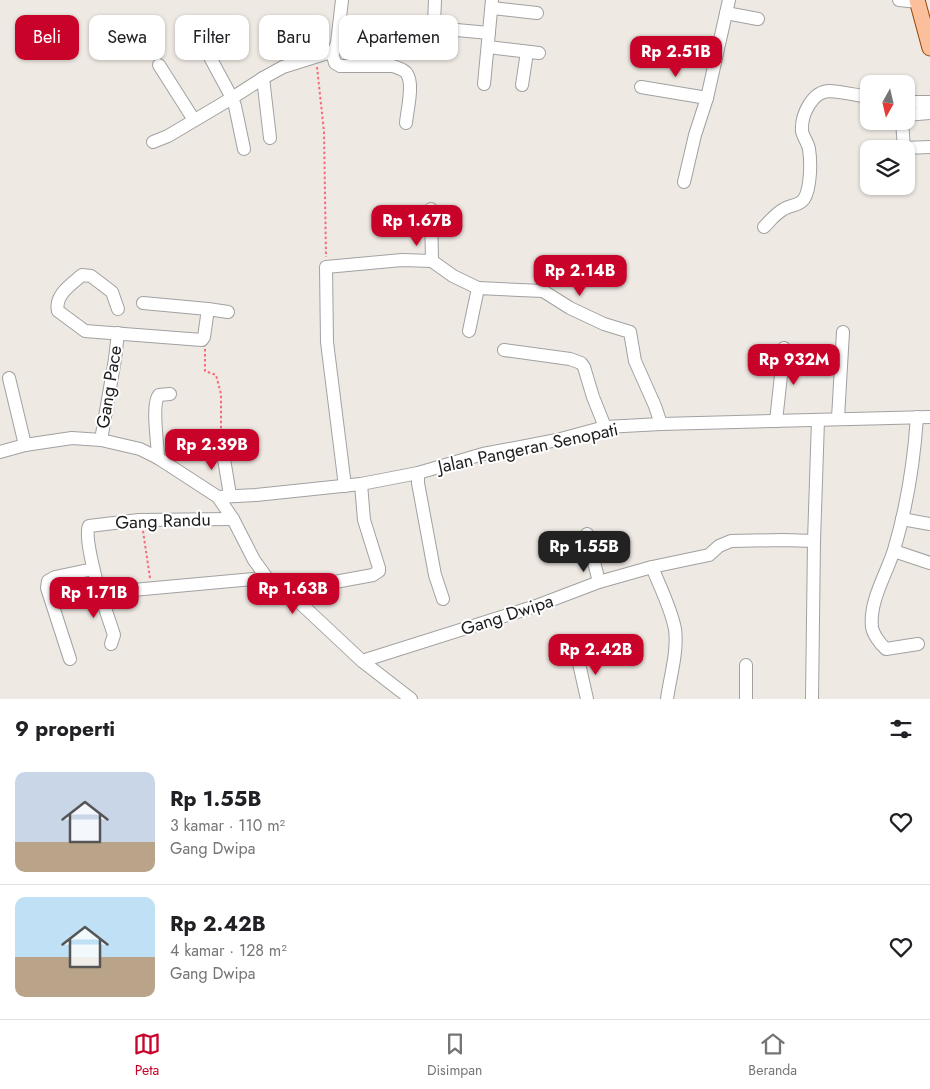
<!DOCTYPE html>
<html lang="id">
<meta charset="utf-8">
<style>
:root{--surface:#fff;--page:#f2f2f2;--text:#202124;--muted:#757577;--line:#e0e0e0;--accent:#c90229}
body{margin:0;font-family:Jost,sans-serif;background:var(--page);color:var(--text);height:100vh;display:flex;flex-direction:column;font-size:19px;white-space:nowrap}
*{box-sizing:border-box;margin:0}
p{font-size:16px;color:var(--muted)}
.icon{flex:none;width:28px;height:28px;fill:none;stroke:currentColor;stroke-width:2;stroke-linecap:round;stroke-linejoin:round}
.map{position:relative;height:699px;overflow:hidden}
.sheet{display:flex;flex-direction:column;background:var(--surface);flex:1}
.sheet>*{flex:none}
.hud{position:absolute;left:15px;top:15px;width:500px;height:45px;display:flex;gap:10px}
.needle{width:32px;rotate:188deg}
.fabs{position:absolute;left:860px;top:75px;display:grid;gap:10px}
.fabs a{display:grid;place-items:center;width:55px;height:55px;border-radius:10px;background:var(--surface);box-shadow:0 1px 4px #0004;font-size:25px}
.price{position:absolute;translate:-50% -42px;padding:0 11px;border-radius:10px;background:var(--accent);color:#fff;font-size:16px;line-height:32px;filter:drop-shadow(0 1px 2px #0008)}
.price::after{content:'';position:absolute;left:50%;top:30px;width:15px;height:11px;margin-left:-8px;background:inherit;clip-path:polygon(0 0,100% 0,50% 100%)}
.price.active{background:#222;color:#fff}
ul{padding:0;list-style:none}
li{display:flex;align-items:center;gap:15px;height:125px;padding:0 15px}
li+li{border-top:1px solid var(--line)}
li span{display:grid;place-items:center;flex:none;width:140px;height:100px;border-radius:10px;color:#555}
li>.icon{margin-inline-start:auto}
span .icon{width:60px;height:60px;fill:#fffc;stroke-width:1}
li b{font-size:21px}
h2{display:flex;justify-content:space-between;align-items:center;height:60px;padding:0 15px;font-size:21px}
.pill{padding:0 18px;border-radius:10px;background:var(--surface);box-shadow:0 1px 4px #0004;font-size:18px;line-height:45px}
.pill.active{background:var(--accent);color:#fff}
.tabs{display:flex;justify-content:space-around;align-items:center;height:70px;border-top:1px solid var(--line);background:var(--surface);font-size:14px;color:var(--muted)}
.tabs a{display:grid;justify-items:center;gap:2px}
.tabs .active{color:var(--accent)}
.map>svg:first-child{display:block}
.lines{fill:none;stroke-linecap:round;stroke-linejoin:round}
.minor-casing{stroke:#a1a1a1;stroke-width:14}
.major-casing{stroke:#964701;stroke-width:17}
.path{stroke:#f86a78;stroke-width:2;stroke-dasharray:2.5 2.5;stroke-linecap:butt}
.minor{stroke:#fff;stroke-width:12}
.major{stroke:#fbbf9c;stroke-width:15}
.labels{text-anchor:middle;stroke-width:4;stroke-linejoin:round;paint-order:stroke}
.street-label{font-size:18px;fill:#1d1d1d;stroke:#fff}
</style>
<div class="map">
<svg width="930" height="699" viewBox="0 0 930 699">
<rect width="100%" height="100%" fill="#efe9e3"/>
<g class="lines">
<g class="minor-casing">
<g id="minor">
<polyline points="899,0 918,2"/>
<polyline points="492,8 537,13"/>
<polyline points="726,13 758,19"/>
<polyline points="435,28 489,33"/>
<polyline points="433,47 435,0"/>
<polyline points="488,47 539,53"/>
<path d="M332,52L335,63L340,66H393C398,68 405,70 407,74C414,84 407,111 406,123"/>
<polyline points="159,65 194,120"/>
<polyline points="263,78 270,138"/>
<polyline points="484,84 492,0"/>
<polyline points="522,85 527,52"/>
<polyline points="641,87 707,98"/>
<polyline points="906,102 930,102"/>
<polyline points="906,115 930,113"/>
<polyline points="902,121 904,148 930,147"/>
<polyline points="153,142 168,136 232,98 198,35"/>
<polyline points="244,149 235,106 232,98 263,78 283,67 334,51 337,43 342,0"/>
<polyline points="684,182 695,135 707,98 729,0"/>
<polyline points="431,209 432,261 453,276 478,288"/>
<path d="M764,227C770,221 776,213 784,209C790,205 799,206 804,199C811,188 811,161 809,149C808,143 803,137 802,131C801,115 812,91 830,91C843,92 856,95 869,97"/>
<polyline points="143,303 208,309"/>
<path d="M118,309L112,292L91,276L82,275C72,284 54,295 58,311L85,331L202,340L204,337L208,309L228,312"/>
<polyline points="469,331 478,288 543,291 570,308 604,324 630,332 635,361 655,406 661,424"/>
<polyline points="504,350 570,359 581,363 584,367 593,397 605,427"/>
<polyline points="9,378 25,445"/>
<path d="M917,417C914,462 907,506 894,550C887,573 869,601 872,627C873,634 880,644 886,649L918,644"/>
<polyline points="838,418 843,332"/>
<polyline points="776,421 784,348"/>
<polyline points="101,440 115,359 118,333"/>
<polyline points="221,441 230,495"/>
<polyline points="0,452 25,445 72,438 101,440 140,449 158,458 218,497 233,519 254,560 272,585 298,601 362,661 411,699"/>
<path d="M158,458C158,444 151,404 159,395L170,394"/>
<polyline points="418,473 418,483 435,575 443,599"/>
<polyline points="345,486 327,342 326,267 402,260 432,261"/>
<polyline points="218,497 256,495 361,484 418,473 483,454 557,440 605,427 661,424 930,417"/>
<path d="M233,519L139,520L89,526C84,536 96,580 100,593L265,578"/>
<polyline points="902,519 930,524"/>
<polyline points="587,534 599,582"/>
<polyline points="894,551 930,563"/>
<path d="M652,567C660,587 671,608 675,629C678,652 670,677 667,699"/>
<polyline points="100,593 114,635 111,644"/>
<polyline points="285,594 313,586 373,575 379,571 379,568 364,520 361,484"/>
<polyline points="70,659 47,588 48,581 55,577 93,569"/>
<polyline points="578,659 587,699"/>
<polyline points="362,661 536,606 599,582 652,567 709,555 719,546 731,541 783,540 814,541"/>
<polyline points="746,665 746,699"/>
<polyline points="812,699 814,541 818,420"/>
</g>
</g>
<g class="major-casing">
<polyline id="major" points="917,0 930,48"/>
</g>
<g class="path">
<polyline points="317,67 324,132 326,257"/>
<polyline points="205,349 205,371 216,375 221,394 221,431"/>
<polyline points="143,531 150,578"/>
</g>
<use href="#minor" class="minor"/>
<use href="#major" class="major"/>
</g>
<g class="labels">
<g class="street-label">
<text transform="translate(109 387) rotate(-81)" y="6">Gang Pace</text>
<text transform="translate(528 448) rotate(-12)" y="6">Jalan Pangeran Senopati</text>
<text transform="translate(163 521) rotate(-2)" y="6">Gang Randu</text>
<text transform="translate(507 615) rotate(-18)" y="6">Gang Dwipa</text>
</g>
</g>
</svg>
<div class="fabs">
<a><svg class="needle" viewBox="-14 -14 28 28"><path d="M0-13l5 13h-10z" fill="#e53935"/><path d="M0 13l5-13h-10z" fill="#757577"/></svg></a>
<a><svg class="icon" aria-label="layers" viewBox="0 0 24 24"><path d="M12 4l9 5-9 5-9-5zM3 14l9 5 9-5"/></svg></a>
</div>
<b class="price" style="left:676px;top:78px">Rp 2.51B</b>
<b class="price" style="left:417px;top:247px">Rp 1.67B</b>
<b class="price" style="left:580px;top:297px">Rp 2.14B</b>
<b class="price" style="left:794px;top:386px">Rp 932M</b>
<b class="price" style="left:212px;top:471px">Rp 2.39B</b>
<b class="price active" style="left:584px;top:573px">Rp 1.55B</b>
<b class="price" style="left:293px;top:615px">Rp 1.63B</b>
<b class="price" style="left:94px;top:619px">Rp 1.71B</b>
<b class="price" style="left:596px;top:676px">Rp 2.42B</b>
<div class="hud">
<a class="pill active">Beli</a>
<a class="pill">Sewa</a>
<a class="pill">Filter</a>
<a class="pill">Baru</a>
<a class="pill">Apartemen</a>
</div>
</div>
<section class="sheet">
<h2>9 properti<svg class="icon" aria-label="filters" viewBox="0 0 24 24"><path d="M4 7h16M4 17h16"/><circle cx="9" cy="7" r="2"/><circle cx="15" cy="17" r="2"/></svg></h2>
<ul>
<li><span style="background:linear-gradient(#c9d6e8 70%,#b9a48a 0)"><svg class="icon" aria-label="home" viewBox="0 0 24 24"><path d="M3 11l9-7 9 7M6 9v11h12V9"/></svg></span><div><b>Rp 1.55B</b><p>3 kamar · 110 m²</p><p>Gang Dwipa</p></div><svg class="icon" aria-label="heart" viewBox="0 0 24 24"><path d="M12 20l-8-8c-3-5 5-10 8-4 3-6 11-1 8 4z"/></svg></li>
<li><span style="background:linear-gradient(#bfe0f5 60%,#b9a48a 0)"><svg class="icon" aria-label="home" viewBox="0 0 24 24"><path d="M3 11l9-7 9 7M6 9v11h12V9"/></svg></span><div><b>Rp 2.42B</b><p>4 kamar · 128 m²</p><p>Gang Dwipa</p></div><svg class="icon" aria-label="heart" viewBox="0 0 24 24"><path d="M12 20l-8-8c-3-5 5-10 8-4 3-6 11-1 8 4z"/></svg></li>
</ul>
</section>
<nav class="tabs">
<a class="active"><svg class="icon" aria-label="map" viewBox="0 0 24 24"><path d="M3 6l6-2 6 2 6-2v14l-6 2-6-2-6 2zM9 4v14M15 6v14"/></svg>Peta</a>
<a><svg class="icon" aria-label="saved" viewBox="0 0 24 24"><path d="M7 4h10v16l-5-4-5 4z"/></svg>Disimpan</a>
<a><svg class="icon" aria-label="home" viewBox="0 0 24 24"><path d="M3 11l9-7 9 7M6 9v11h12V9"/></svg>Beranda</a>
</nav>
